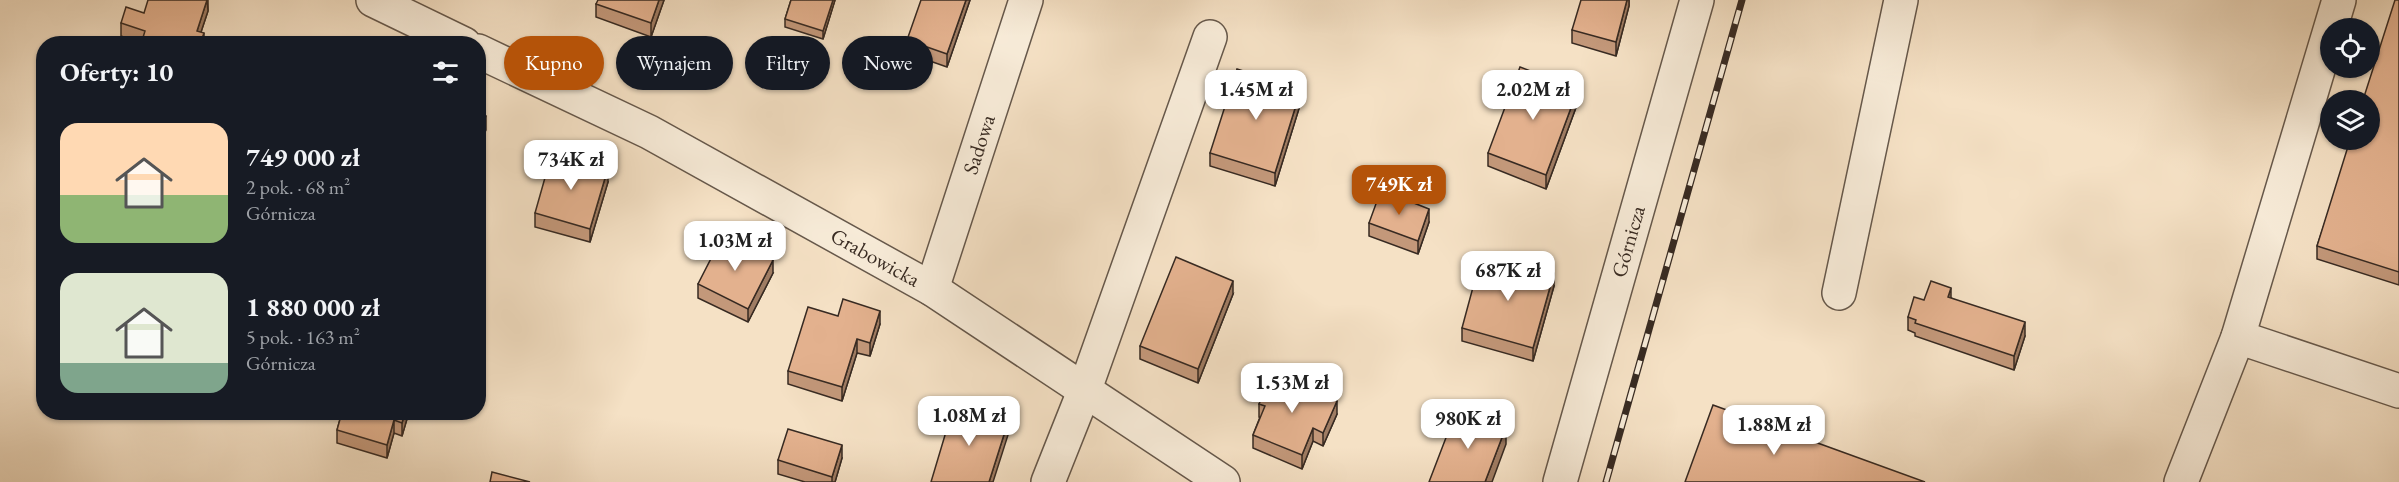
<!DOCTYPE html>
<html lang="pl">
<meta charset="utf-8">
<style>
:root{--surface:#171b24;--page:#20242c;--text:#f1f3f6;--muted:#9ea1a6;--accent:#b45309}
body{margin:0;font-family:"EB Garamond",serif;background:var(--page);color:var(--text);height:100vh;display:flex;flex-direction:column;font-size:22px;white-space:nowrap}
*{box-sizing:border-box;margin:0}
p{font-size:20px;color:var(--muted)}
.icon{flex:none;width:33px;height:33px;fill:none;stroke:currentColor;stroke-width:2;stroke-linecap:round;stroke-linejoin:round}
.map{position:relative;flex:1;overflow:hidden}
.side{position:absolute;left:36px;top:36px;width:450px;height:384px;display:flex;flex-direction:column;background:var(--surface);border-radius:24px;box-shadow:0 2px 4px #0004}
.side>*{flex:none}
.banner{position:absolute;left:504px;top:36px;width:570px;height:54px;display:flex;gap:12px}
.tools{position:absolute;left:2320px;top:18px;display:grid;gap:12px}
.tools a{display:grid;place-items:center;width:60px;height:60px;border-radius:50%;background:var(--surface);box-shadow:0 2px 4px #0004;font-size:30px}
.price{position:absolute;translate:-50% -51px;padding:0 14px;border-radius:12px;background:#fff;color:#222;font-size:20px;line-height:39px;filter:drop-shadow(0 2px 3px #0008)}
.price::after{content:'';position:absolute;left:50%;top:36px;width:18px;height:14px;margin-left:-9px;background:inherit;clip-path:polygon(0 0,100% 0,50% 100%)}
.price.selected{background:var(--accent);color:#fff}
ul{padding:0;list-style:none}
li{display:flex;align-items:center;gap:18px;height:150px;padding:0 24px}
li span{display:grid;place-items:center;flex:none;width:168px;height:120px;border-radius:18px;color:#555}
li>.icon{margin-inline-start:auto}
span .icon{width:72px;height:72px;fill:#fffc;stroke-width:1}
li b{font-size:26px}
h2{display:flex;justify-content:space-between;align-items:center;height:72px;padding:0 24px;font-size:26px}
.tag{padding:0 21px;border-radius:27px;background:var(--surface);box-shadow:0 2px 4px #0004;font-size:21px;line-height:54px}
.tag.selected{background:var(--accent);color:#fff}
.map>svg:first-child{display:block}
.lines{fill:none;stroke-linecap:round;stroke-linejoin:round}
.minor-casing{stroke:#66584b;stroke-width:36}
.minor{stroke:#f8ecd9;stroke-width:33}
.rail-casing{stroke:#372a22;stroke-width:7}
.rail{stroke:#f8ecd9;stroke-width:4.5;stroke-dasharray:14;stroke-linecap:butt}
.wall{fill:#c3987a;stroke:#372a22;stroke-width:1.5}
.shaded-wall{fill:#9f7c63;stroke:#372a22;stroke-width:1.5}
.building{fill:#e3b18e;stroke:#372a22;stroke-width:1.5}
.labels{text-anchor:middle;stroke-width:5;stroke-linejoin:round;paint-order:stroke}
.street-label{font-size:21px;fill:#372a22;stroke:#f8ecd9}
</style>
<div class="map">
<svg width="2399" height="482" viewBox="0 0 2399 482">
<rect width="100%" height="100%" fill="#f5e1c5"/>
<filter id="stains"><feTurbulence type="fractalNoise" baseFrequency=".00333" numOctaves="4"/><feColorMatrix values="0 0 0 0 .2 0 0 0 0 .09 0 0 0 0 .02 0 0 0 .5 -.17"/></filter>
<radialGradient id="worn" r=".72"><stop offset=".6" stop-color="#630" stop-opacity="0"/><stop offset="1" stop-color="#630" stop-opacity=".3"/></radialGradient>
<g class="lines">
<g class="minor-casing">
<g id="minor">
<polyline points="373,0 464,44"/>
<path id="s1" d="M478,51L649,132L932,289L1223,482"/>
<path id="s2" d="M932,289L1026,0"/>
<polyline points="1839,293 1901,0"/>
<polyline points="2238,337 2399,391"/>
<polyline points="1048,482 1085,389 1210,37"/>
<path id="s3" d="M1560,482L1697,0"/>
<polyline points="2181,482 2238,337 2339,0"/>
</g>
</g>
<use href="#minor" class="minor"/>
<g class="rail-casing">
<polyline id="rail" points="1606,482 1742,0"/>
</g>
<use href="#rail" class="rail"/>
</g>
<g class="wall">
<polygon points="208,0 208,11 201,32 204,44 141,43 121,36 121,23 144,13"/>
<polygon points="664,0 651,37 596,17 596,4"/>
<polygon points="791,0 835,0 823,39 785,27 785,19"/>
<polygon points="970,0 947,67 907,53 907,40"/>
<polygon points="1629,0 1629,6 1616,56 1572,43 1572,30"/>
<polygon points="2399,0 2399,285 2317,259 2317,246"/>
<polygon points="1301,102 1275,186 1210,166 1210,153"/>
<polygon points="1578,102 1546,189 1488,166 1488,153"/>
<polygon points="608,182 590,242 535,227 535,213"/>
<polygon points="1429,222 1418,254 1369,236 1369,223"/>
<polygon points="773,273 748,322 698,298 698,284"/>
<polygon points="1554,286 1533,361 1462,341 1462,328"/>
<polygon points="1233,294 1198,383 1140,359 1140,346"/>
<polygon points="1951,298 2025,336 2014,370 1915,336 1915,333 1908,330 1908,317"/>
<polygon points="838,316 880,324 870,356 857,353 842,401 788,384 788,371"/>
<polygon points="1259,404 1337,414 1323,446 1313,441 1302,469 1253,448 1253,435 1260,417 1259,417"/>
<polygon points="342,412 409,412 402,436 394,433 387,458 337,443 337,430"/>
<polygon points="842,458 835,482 805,482 778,474 778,460"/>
</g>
<g class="shaded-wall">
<polygon points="207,0 208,11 197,44 197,31"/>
<polygon points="659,0 664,0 651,37 651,23"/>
<polygon points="833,0 835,0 823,39 823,31"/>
<polygon points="966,0 970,0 947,67 947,54"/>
<polygon points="1627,0 1629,0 1629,6 1616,56 1616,42"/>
<polygon points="204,33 204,44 200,44"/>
<polygon points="1301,89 1301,102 1275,186 1275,173"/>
<polygon points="1578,89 1578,102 1546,189 1546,175"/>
<polygon points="486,116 486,130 478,146 478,133"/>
<polygon points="608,168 608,182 590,242 590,229"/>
<polygon points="1429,209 1429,222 1418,254 1418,241"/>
<polygon points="773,260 773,273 748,322 748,309"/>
<polygon points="1554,273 1554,286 1533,361 1533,348"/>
<polygon points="1233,281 1233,294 1198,383 1198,369"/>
<polygon points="1951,288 1951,301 1948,297"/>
<polygon points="880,311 880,324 870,356 870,343"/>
<polygon points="2025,322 2025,336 2014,370 2014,356"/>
<polygon points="857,339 857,353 842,401 842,387"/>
<polygon points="1337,401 1337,414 1323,446 1323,433"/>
<polygon points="405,412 409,412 402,436 402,423"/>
<polygon points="394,420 394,433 387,458 387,445"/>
<polygon points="1008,422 1008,435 993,482 989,482"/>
<polygon points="1506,427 1506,444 1492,482 1485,482"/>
<polygon points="1313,428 1313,441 1302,469 1302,455"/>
<polygon points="842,445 842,458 835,482 832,482 832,477"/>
</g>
<g class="building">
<polygon points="148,0 207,0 197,31 204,33 200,44 141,44 145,31 121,23 126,7 144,13"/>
<polygon points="598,0 659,0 651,23 596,4"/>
<polygon points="791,0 833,0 823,31 785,19"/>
<polygon points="921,0 966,0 947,54 907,40"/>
<polygon points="1581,0 1627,0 1616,42 1572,30"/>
<polygon points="2395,0 2399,0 2399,272 2317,246 2350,140 2370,140 2370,100 2363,100"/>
<polygon points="1520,67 1578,89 1546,175 1488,153"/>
<polygon points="1237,69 1301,89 1275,173 1210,153"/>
<polygon points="478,113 486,116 478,133"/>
<polygon points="552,153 608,168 590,229 535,213"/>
<polygon points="1381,190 1429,209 1418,241 1369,223"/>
<polygon points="723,235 773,260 748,309 698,284"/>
<polygon points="1176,257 1233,281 1198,369 1140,346"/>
<polygon points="1496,257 1554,273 1533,348 1462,328 1479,265 1492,269"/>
<polygon points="1931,281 1951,288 1948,297 2025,322 2014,356 1915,323 1916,320 1908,317 1914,297 1924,300"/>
<polygon points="843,299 880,311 870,343 857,339 842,387 788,371 808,307 838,316"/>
<polygon points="1272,374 1337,401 1323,433 1313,428 1302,455 1253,435 1265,406 1259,404"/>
<polygon points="954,405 1008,422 989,482 931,482"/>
<polygon points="1713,405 1925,482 1685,482"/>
<polygon points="1457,409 1506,427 1485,482 1429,482"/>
<polygon points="342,412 405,412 402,423 394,420 387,445 337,430"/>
<polygon points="788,429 842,445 832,477 778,460"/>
<polygon points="492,472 530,482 490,482"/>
</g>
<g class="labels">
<g class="street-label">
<text dy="7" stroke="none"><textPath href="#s2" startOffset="152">Sadowa</textPath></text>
<text dy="7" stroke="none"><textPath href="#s3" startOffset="250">Górnicza</textPath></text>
<text dy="7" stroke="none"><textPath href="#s1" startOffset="448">Grabowicka</textPath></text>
</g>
</g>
<rect width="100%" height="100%" filter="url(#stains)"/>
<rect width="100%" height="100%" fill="url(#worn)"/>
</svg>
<div class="tools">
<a><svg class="icon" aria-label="locate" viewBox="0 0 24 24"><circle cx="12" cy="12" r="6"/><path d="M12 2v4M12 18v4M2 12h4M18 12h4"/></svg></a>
<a><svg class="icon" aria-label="layers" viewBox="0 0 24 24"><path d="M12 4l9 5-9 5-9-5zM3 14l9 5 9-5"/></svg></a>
</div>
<b class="price" style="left:1256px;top:121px">1.45M zł</b>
<b class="price" style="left:1533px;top:121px">2.02M zł</b>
<b class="price" style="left:571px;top:191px">734K zł</b>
<b class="price selected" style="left:1399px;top:216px">749K zł</b>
<b class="price" style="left:735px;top:272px">1.03M zł</b>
<b class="price" style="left:1508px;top:302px">687K zł</b>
<b class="price" style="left:1292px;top:414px">1.53M zł</b>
<b class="price" style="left:969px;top:447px">1.08M zł</b>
<b class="price" style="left:1468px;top:450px">980K zł</b>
<b class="price" style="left:1774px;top:456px">1.88M zł</b>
<div class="banner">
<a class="tag selected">Kupno</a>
<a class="tag">Wynajem</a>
<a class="tag">Filtry</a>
<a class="tag">Nowe</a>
</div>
<section class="side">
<h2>Oferty: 10<svg class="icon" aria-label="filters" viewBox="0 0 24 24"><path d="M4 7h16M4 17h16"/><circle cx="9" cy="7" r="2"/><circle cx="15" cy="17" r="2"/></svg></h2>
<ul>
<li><span style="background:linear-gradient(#ffd9b3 60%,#8fb573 0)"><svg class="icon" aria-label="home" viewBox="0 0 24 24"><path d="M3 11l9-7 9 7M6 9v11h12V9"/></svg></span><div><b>749 000 zł</b><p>2 pok. · 68 m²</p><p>Górnicza</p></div></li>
<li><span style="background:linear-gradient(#dfe7d0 75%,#7fa58c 0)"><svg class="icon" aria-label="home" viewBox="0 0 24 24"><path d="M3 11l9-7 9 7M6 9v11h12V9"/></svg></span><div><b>1 880 000 zł</b><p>5 pok. · 163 m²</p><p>Górnicza</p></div></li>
</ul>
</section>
</div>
